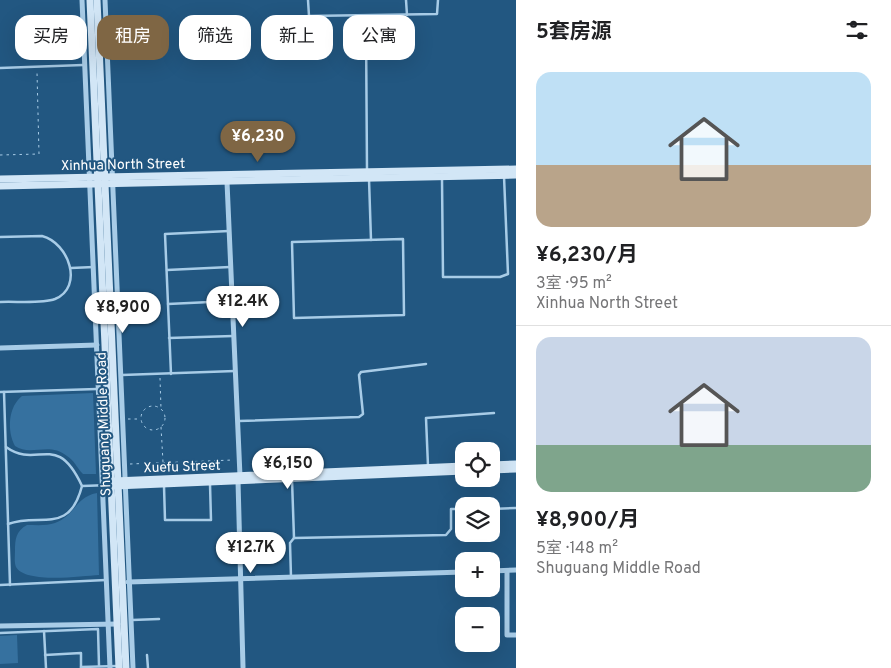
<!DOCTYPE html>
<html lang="zh">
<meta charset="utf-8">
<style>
:root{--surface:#fff;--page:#f6f6f6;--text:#202124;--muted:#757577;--line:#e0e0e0;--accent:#7f6644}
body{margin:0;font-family:Overpass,"Noto Sans SC",sans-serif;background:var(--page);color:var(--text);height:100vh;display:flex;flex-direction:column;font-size:19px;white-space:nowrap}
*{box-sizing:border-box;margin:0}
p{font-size:16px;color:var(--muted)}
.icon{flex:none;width:28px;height:28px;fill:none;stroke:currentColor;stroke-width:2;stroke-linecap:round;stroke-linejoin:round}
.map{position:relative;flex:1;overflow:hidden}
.details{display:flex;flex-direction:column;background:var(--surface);width:375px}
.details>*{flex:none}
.banner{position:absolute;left:15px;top:15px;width:425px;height:45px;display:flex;gap:10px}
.tools{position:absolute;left:455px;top:442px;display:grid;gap:10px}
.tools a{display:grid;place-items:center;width:45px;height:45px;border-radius:10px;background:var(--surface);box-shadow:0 5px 20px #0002;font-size:25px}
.price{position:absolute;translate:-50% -42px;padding:0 11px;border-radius:18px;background:#fff;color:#222;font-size:16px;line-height:32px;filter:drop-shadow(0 1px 2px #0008)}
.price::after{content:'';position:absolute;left:50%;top:30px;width:15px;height:11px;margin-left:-8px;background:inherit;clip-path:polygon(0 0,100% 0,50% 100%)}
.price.active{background:var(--accent);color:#fff}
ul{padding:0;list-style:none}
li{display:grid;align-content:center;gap:10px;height:265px;padding:0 20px}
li+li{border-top:1px solid var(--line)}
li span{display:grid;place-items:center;height:155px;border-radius:15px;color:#555}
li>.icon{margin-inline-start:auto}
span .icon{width:90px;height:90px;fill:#fffc;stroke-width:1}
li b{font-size:21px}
h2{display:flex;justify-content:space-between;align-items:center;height:60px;padding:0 20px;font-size:21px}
.tag{padding:0 18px;border-radius:15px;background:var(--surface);box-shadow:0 5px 20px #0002;font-size:18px;line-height:45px}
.tag.active{background:var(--accent);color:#fff}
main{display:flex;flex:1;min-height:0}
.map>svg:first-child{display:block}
.green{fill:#36719f}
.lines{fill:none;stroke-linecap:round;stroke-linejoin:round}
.path{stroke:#a8cce7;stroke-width:1;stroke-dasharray:2.5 4;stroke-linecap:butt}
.lane{stroke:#a8cce7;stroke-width:2.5}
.street{stroke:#a8cce7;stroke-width:5}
.secondary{stroke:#d2e6f6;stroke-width:7}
.labels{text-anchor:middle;stroke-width:4;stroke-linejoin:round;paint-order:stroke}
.street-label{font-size:14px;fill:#fff;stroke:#225781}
</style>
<main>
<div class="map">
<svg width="516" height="668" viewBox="0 0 516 668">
<rect width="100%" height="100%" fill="#225781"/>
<g class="green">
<path d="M93,393L96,474H83C77,468 74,460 67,456C49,441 31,457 15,446C7,431 8,407 22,396Z"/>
<path d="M97,493L99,575C81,576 26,584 16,567C14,562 15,556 15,551C15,539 16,531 27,525C36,525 47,526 55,523C76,515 75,497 97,493Z"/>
<polygon points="17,635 18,663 0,664 0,636"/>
</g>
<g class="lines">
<g class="path">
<polyline points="0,155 39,154 37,72"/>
<polyline points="160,378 161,409"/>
<circle cx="153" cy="418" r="12"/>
<polyline points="128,419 141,419"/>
<polyline points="161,427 163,462"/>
<polyline points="130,464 233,460"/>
</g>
<g class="lane">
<polyline points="308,0 309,16 437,14 438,0"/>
<polyline points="406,0 407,15"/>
<polyline points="366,26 367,171"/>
<polyline points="0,68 83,65"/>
<polyline points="369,179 371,240"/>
<polyline points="442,179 443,277 500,277 508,274 504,176"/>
<path d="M0,237L42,236C69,243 84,287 55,299C42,304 14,301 0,302"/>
<polygon points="403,239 404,315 294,318 292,242"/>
<polyline points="71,268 94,267"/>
<polyline points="167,270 230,267"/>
<polyline points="168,304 231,301"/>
<polyline points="169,338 233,336"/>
<polyline points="171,374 165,234 229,231"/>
<polyline points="122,375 235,371"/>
<polyline points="0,392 97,389"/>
<polyline points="4,392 10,585"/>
<polyline points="239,421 359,417 363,414 359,375 361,372 426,364"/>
<path d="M6,447C38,470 56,430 82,486C69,536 40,512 8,524"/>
<polyline points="428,466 426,418 494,413"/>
<polyline points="292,480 294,538"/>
<polyline points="82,486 110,485"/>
<polyline points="164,486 165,520 211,520 210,484"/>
<polyline points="491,509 516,508"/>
<polyline points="291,577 290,543 294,538 446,535 451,529 451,509 464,509"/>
<polyline points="0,585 106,580"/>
<polyline points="132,620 159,619"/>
<polyline points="44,631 46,668"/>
<polyline points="0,633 98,629 99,666"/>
<polyline points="45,655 81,653 81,668"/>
<polyline points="147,655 148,668"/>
<polyline points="81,667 117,666"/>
</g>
<g class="street">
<polyline points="82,0 110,668"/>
<polyline points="105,0 133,668"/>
<polyline points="227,182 240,476"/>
<polyline points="0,348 97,345"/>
<polyline points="238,481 243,667"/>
<polyline points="491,571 516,570"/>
<polyline points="507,571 507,635 516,635"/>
<polyline points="128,582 464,572"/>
<polyline points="0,626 118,624"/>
</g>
<g class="secondary">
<polyline points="90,0 119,668"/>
<polyline points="97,0 126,668"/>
<polyline points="0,179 516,169"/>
<polyline points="0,186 516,175"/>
<polyline points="491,465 516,464"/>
<polyline points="491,470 516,469"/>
<polyline points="114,481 464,466"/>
<polyline points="115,486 464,471"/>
</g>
</g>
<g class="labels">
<g class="street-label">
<text transform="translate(123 164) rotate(-1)" y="5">Xinhua North Street</text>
<text transform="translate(103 424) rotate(-92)" y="5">Shuguang Middle Road</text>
<text transform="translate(182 466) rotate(-2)" y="5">Xuefu Street</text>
</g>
</g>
</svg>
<div class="tools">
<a><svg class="icon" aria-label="locate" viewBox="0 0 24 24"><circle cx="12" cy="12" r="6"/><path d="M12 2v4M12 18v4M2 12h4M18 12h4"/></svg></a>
<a><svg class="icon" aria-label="layers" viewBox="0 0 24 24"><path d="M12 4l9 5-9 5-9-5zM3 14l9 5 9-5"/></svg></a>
<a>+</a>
<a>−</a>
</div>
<b class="price active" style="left:258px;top:163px">¥6,230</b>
<b class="price" style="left:243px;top:328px">¥12.4K</b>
<b class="price" style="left:123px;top:334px">¥8,900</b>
<b class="price" style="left:288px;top:490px">¥6,150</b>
<b class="price" style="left:251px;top:574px">¥12.7K</b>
<div class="banner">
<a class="tag">买房</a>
<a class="tag active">租房</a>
<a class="tag">筛选</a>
<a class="tag">新上</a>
<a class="tag">公寓</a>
</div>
</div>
<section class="details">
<h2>5套房源<svg class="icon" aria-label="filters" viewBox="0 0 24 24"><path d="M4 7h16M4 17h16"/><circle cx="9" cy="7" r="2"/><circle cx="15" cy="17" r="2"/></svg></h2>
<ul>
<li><span style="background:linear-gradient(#bfe0f5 60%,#b9a48a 0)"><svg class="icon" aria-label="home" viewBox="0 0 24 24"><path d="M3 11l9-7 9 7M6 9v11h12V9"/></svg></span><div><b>¥6,230/月</b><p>3室 · 95 m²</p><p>Xinhua North Street</p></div></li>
<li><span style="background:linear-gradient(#c9d6e8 70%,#7fa58c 0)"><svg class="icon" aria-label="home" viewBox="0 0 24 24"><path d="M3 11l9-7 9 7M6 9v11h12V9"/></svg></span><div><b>¥8,900/月</b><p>5室 · 148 m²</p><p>Shuguang Middle Road</p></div></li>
</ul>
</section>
</main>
